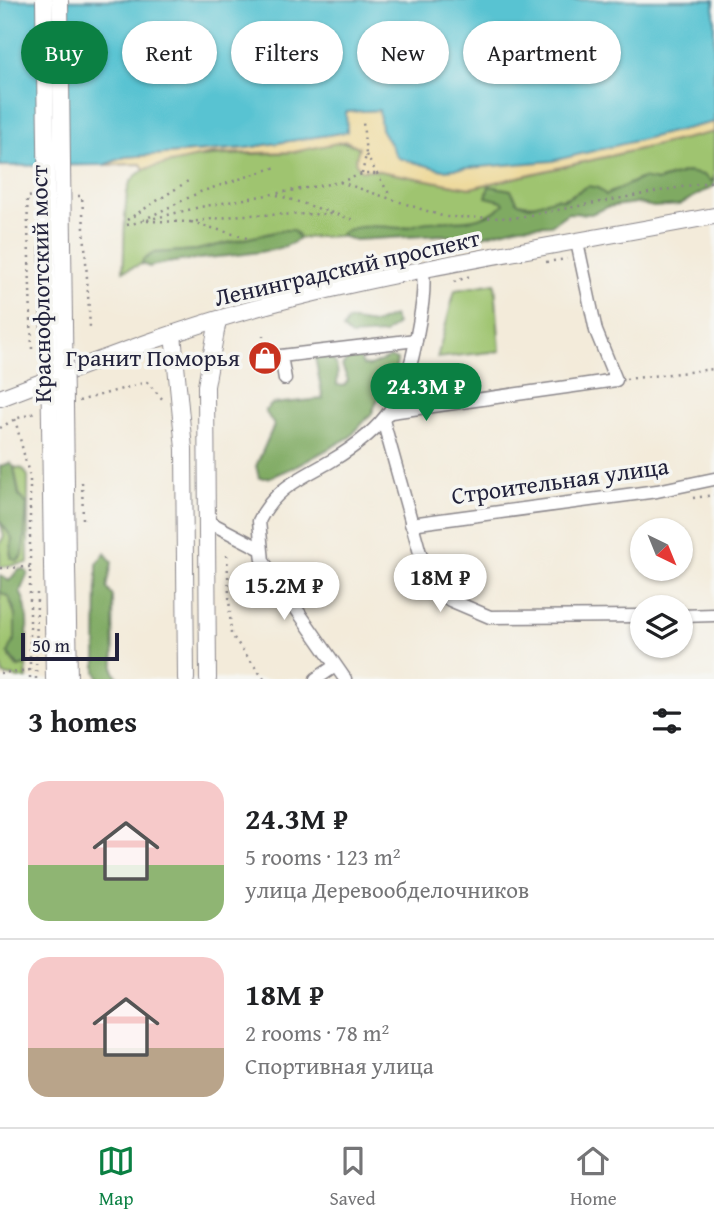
<!DOCTYPE html>
<meta charset="utf-8">
<style>
:root{--surface:#fff;--page:#f2f2f2;--text:#202124;--muted:#757577;--line:#e0e0e0;--accent:#0b8043}
body{margin:0;font-family:"Gentium Book Plus",serif;background:var(--page);color:var(--text);height:100vh;display:flex;flex-direction:column;font-size:26px;white-space:nowrap}
*{box-sizing:border-box;margin:0}
p{font-size:23px;color:var(--muted)}
.icon{flex:none;width:38px;height:38px;fill:none;stroke:currentColor;stroke-width:2;stroke-linecap:round;stroke-linejoin:round}
.map{position:relative;height:679px;overflow:hidden}
.drawer{display:flex;flex-direction:column;background:var(--surface);flex:1}
.drawer>*{flex:none}
.banner{position:absolute;left:21px;top:21px;width:672px;height:63px;display:flex;gap:14px}
.needle{width:46px;rotate:137deg}
.fabs{position:absolute;left:630px;top:518px;display:grid;gap:14px}
.fabs a{display:grid;place-items:center;width:63px;height:63px;border-radius:50%;background:var(--surface);box-shadow:0 2px 5px #0004;font-size:35px}
.scale{position:absolute;left:21px;bottom:18px;width:98px;box-sizing:border-box;padding-left:7px;border:4px solid #22223b;border-top:0;font-size:19px;line-height:24px;white-space:nowrap;color:#22223b;-webkit-text-stroke:5px #f6f6f2;paint-order:stroke}
.price{position:absolute;translate:-50% -60px;padding:0 16px;border-radius:24px;background:#fff;color:#222;font-size:23px;line-height:46px;filter:drop-shadow(0 2px 4px #0008)}
.price::after{content:'';position:absolute;left:50%;top:42px;width:21px;height:16px;margin-left:-10px;background:inherit;clip-path:polygon(0 0,100% 0,50% 100%)}
.price.selected{background:var(--accent);color:#fff}
ul{padding:0;list-style:none}
li{display:flex;align-items:center;gap:21px;height:175px;padding:0 28px}
li+li{border-top:2px solid var(--line)}
li span{display:grid;place-items:center;flex:none;width:196px;height:140px;border-radius:21px;color:#555}
li>.icon{margin-inline-start:auto}
span .icon{width:84px;height:84px;fill:#fffc;stroke-width:1}
li b{font-size:30px}
h2{display:flex;justify-content:space-between;align-items:center;height:84px;padding:0 28px;font-size:30px}
.pill{padding:0 24px;border-radius:32px;background:var(--surface);box-shadow:0 2px 5px #0004;font-size:24px;line-height:63px}
.pill.selected{background:var(--accent);color:#fff}
.dock{display:flex;justify-content:space-around;align-items:center;height:98px;border-top:2px solid var(--line);background:var(--surface);font-size:19px;color:var(--muted)}
.dock a{display:grid;justify-items:center;gap:4px}
.dock .selected{color:var(--accent)}
.map>svg:first-child{display:block}
.green{fill:#9fc46f;stroke:#607355;stroke-width:2}
.forest{fill:#7faa62;stroke:#50664e;stroke-width:2}
.sand{fill:#eeda9e;stroke:#887e6c;stroke-width:2}
.water{fill:#58c3d2;stroke:#3d7286;stroke-width:2}
.lines{fill:none;stroke-linecap:round;stroke-linejoin:round}
.minor-casing{stroke:#8a868a;stroke-width:15}
.major-casing{stroke:#8a868a;stroke-width:18}
.path{stroke:#8a868a;stroke-width:2.5;stroke-dasharray:2 5;stroke-linecap:butt}
.minor{stroke:#fff;stroke-width:12}
.major{stroke:#fff;stroke-width:16}
.major-bridge-casing{stroke:#8a868a;stroke-width:18;stroke-linecap:butt}
.major-bridge{stroke:#fff;stroke-width:16}
.labels{text-anchor:middle;stroke-width:7;stroke-linejoin:round;paint-order:stroke}
.street-label{font-size:24px;fill:#22223b;stroke:#f6f6f2}
.poi-label{font-size:24px;fill:#22223b;stroke:#f6f6f2;text-anchor:end}
</style>
<div class="map">
<svg width="714" height="679" viewBox="0 0 714 679">
<rect width="100%" height="100%" fill="#f6f6f2"/>
<filter id="ink" filterUnits="userSpaceOnUse"><feTurbulence type="fractalNoise" baseFrequency=".0143" numOctaves="2"/><feDisplacementMap in="SourceGraphic" scale="14" xChannelSelector="R" yChannelSelector="G"/><feConvolveMatrix kernelMatrix="1 2 1 2 8 2 1 2 1" color-interpolation-filters="sRGB"/></filter>
<filter id="wash" filterUnits="userSpaceOnUse"><feTurbulence type="fractalNoise" baseFrequency=".00686" numOctaves="4" result="noise"/><feDisplacementMap in="SourceGraphic" scale="28" xChannelSelector="R" yChannelSelector="G"/><feGaussianBlur stdDeviation="1.57" result="paint"/><feColorMatrix in="noise" values="0 0 0 0 0 0 0 0 0 0 0 0 0 0 0 0 0 1.4 0 .05"/><feComposite in="paint" operator="in"/></filter>
<g filter="url(#wash)">
<rect width="100%" height="100%" fill="#f3ebda"/>
<g class="green">
<path d="M714,132V179L711,182L703,175L685,172L656,181L639,179L606,195L585,187C566,200 541,208 518,203L513,193L500,188L504,204L490,215L465,222L443,220L402,228H360L347,230L339,236L299,238L297,233L284,230L197,250L154,253L143,260L142,264L123,271C125,251 123,202 129,185C143,149 258,156 292,152C316,149 335,136 359,147L361,170H374L470,188Z"/>
<polygon points="495,283 500,351 437,358 455,290"/>
<polygon points="14,467 23,469 28,476 28,563 0,567 0,543 4,536 0,521 12,538 10,554 19,560 23,554 27,507 20,497"/>
<polygon points="0,592 9,597 15,616 15,639 10,658 17,667 26,665 27,679 3,675 0,661"/>
</g>
<g class="forest">
<path d="M688,172L703,175L711,181L714,179V186L679,205L654,207L636,203L607,207L591,214L568,213L551,225L520,226L471,239L442,235L355,240L339,236C351,222 384,227 401,228C409,229 414,224 422,223C451,219 481,226 504,204L502,201L486,197L489,186L511,190L518,203L530,206L556,198L564,200L588,186L598,188L606,195L642,178L657,181Z"/>
<path d="M284,230H293L299,238C284,258 179,256 149,267L142,264L143,260L154,253L197,250Z"/>
<polygon points="393,316 397,324 385,334 351,336 343,329 348,320 374,324"/>
<path d="M353,352L359,355L363,365L370,366L390,357L397,360L394,378L384,385L372,413L350,437L299,465L268,478H259L256,466L274,425L265,411L272,404L323,399L315,357C338,353 339,367 337,385L344,386L348,380L342,366Z"/>
<polygon points="10,463 14,467 19,496 27,504 23,554 17,561 11,558 12,538 0,521 0,466"/>
<polygon points="105,553 112,562 107,588 113,596 114,672 119,679 99,679 96,671 97,564"/>
<path d="M24,569L28,573L20,592C32,611 25,641 27,664L19,667L8,653L15,638V612L9,597L0,592V575L9,581L18,570Z"/>
</g>
<polygon class="sand" points="380,110 674,131 714,122 714,132 470,188 374,170 361,170 355,162 359,147 346,141 294,152 211,154 144,169 141,164 104,165 125,157 246,148 346,132 345,112"/>
<polygon class="water" points="0,0 714,0 714,122 552,161 443,170 398,158 381,129 379,110 346,112 347,132 246,148 125,157 104,165 0,166"/>
</g>
<g filter="url(#ink)">
<g class="lines">
<g class="minor-casing">
<g id="minor">
<polyline points="285,379 281,356 416,340"/>
<polyline points="391,412 616,380 596,331 577,242"/>
<polyline points="383,420 425,571 436,590 450,600 490,617 642,616"/>
<polyline points="207,521 259,548"/>
<polyline points="411,524 657,491 714,479"/>
<polyline points="681,616 714,615"/>
<polyline points="316,679 335,666"/>
<path d="M345,679L263,561L259,521C275,488 300,479 331,461C387,428 406,398 417,335C421,313 425,293 423,271"/>
</g>
</g>
<g class="major-casing">
<g id="major">
<polyline points="173,334 184,449 186,679"/>
<path d="M0,398C89,364 179,328 271,304C416,266 567,244 714,216"/>
<polyline points="52,564 54,679"/>
<polyline points="67,567 69,679"/>
<polyline points="208,679 206,386 218,320"/>
</g>
</g>
<g class="path">
<polyline points="366,155 391,197"/>
<polyline points="362,174 366,155 363,122"/>
<polyline points="340,182 445,217 514,218 714,181"/>
<polyline points="277,195 357,221"/>
<polyline points="78,196 82,196 90,327"/>
<polyline points="127,220 188,181"/>
<polyline points="143,220 200,192 279,166"/>
<polyline points="147,221 191,222 241,215 333,214"/>
<polyline points="191,222 247,238"/>
<polyline points="127,225 200,207 340,182 362,174 380,174"/>
<polyline points="546,262 567,259"/>
<polyline points="454,282 470,276"/>
<polyline points="32,349 27,197 34,196"/>
<polyline points="263,351 263,332"/>
<polyline points="626,379 714,369"/>
<polyline points="79,401 147,382 165,402"/>
<polyline points="15,419 30,478 30,679"/>
<polyline points="0,428 15,419 35,413"/>
<polyline points="82,482 83,520"/>
<polyline points="693,498 714,495"/>
<polyline points="227,555 231,634 264,679"/>
<polyline points="0,568 30,567"/>
<polyline points="0,673 30,670"/>
<polyline points="36,679 37,593"/>
</g>
<use href="#minor" class="minor"/>
<use href="#major" class="major"/>
<g class="major-bridge-casing">
<g id="major-bridge">
<polyline points="44,0 52,564"/>
<polyline points="60,0 67,567"/>
</g>
</g>
<use href="#major-bridge" class="major-bridge"/>
</g>
</g>
<defs>
<g id="shop-disc" transform="scale(1.75)"><circle r="9.5" fill="#c8321e" stroke="#f6f6f2"/><path d="M-5-2.5h2.3a2.7 3.5 0 0 1 5.4 0H5L5.5 6h-11ZM-1.5-2.5h3a1.5 2.3 0 0 0-3 0Z" fill="#fff"/></g>
</defs>
<g fill-rule="evenodd">
<use href="#shop-disc" x="265" y="358"/>
</g>
<g class="labels">
<g class="street-label">
<text transform="translate(347 268) rotate(-13)" y="8">Ленинградский проспект</text>
<text transform="translate(41 284) rotate(-91)" y="8">Краснофлотский мост</text>
<text transform="translate(560 481) rotate(-8)" y="8">Строительная улица</text>
</g>
<g class="poi-label">
<text x="240" y="366">Гранит Поморья</text>
</g>
</g>
</svg>
<div class="fabs">
<a><svg class="needle" viewBox="-14 -14 28 28"><path d="M0-13l5 13h-10z" fill="#e53935"/><path d="M0 13l5-13h-10z" fill="#757577"/></svg></a>
<a><svg class="icon" aria-label="layers" viewBox="0 0 24 24"><path d="M12 4l9 5-9 5-9-5zM3 14l9 5 9-5"/></svg></a>
</div>
<div class="scale">50 m</div>
<b class="price selected" style="left:426px;top:423px">24.3M ₽</b>
<b class="price" style="left:440px;top:614px">18M ₽</b>
<b class="price" style="left:284px;top:622px">15.2M ₽</b>
<div class="banner">
<a class="pill selected">Buy</a>
<a class="pill">Rent</a>
<a class="pill">Filters</a>
<a class="pill">New</a>
<a class="pill">Apartment</a>
</div>
</div>
<section class="drawer">
<h2>3 homes<svg class="icon" aria-label="filters" viewBox="0 0 24 24"><path d="M4 7h16M4 17h16"/><circle cx="9" cy="7" r="2"/><circle cx="15" cy="17" r="2"/></svg></h2>
<ul>
<li><span style="background:linear-gradient(#f6c9c9 60%,#8fb573 0)"><svg class="icon" aria-label="home" viewBox="0 0 24 24"><path d="M3 11l9-7 9 7M6 9v11h12V9"/></svg></span><div><b>24.3M ₽</b><p>5 rooms · 123 m²</p><p>улица Деревообделочников</p></div></li>
<li><span style="background:linear-gradient(#f6c9c9 65%,#b9a48a 0)"><svg class="icon" aria-label="home" viewBox="0 0 24 24"><path d="M3 11l9-7 9 7M6 9v11h12V9"/></svg></span><div><b>18M ₽</b><p>2 rooms · 78 m²</p><p>Спортивная улица</p></div></li>
</ul>
</section>
<nav class="dock">
<a class="selected"><svg class="icon" aria-label="map" viewBox="0 0 24 24"><path d="M3 6l6-2 6 2 6-2v14l-6 2-6-2-6 2zM9 4v14M15 6v14"/></svg>Map</a>
<a><svg class="icon" aria-label="saved" viewBox="0 0 24 24"><path d="M7 4h10v16l-5-4-5 4z"/></svg>Saved</a>
<a><svg class="icon" aria-label="home" viewBox="0 0 24 24"><path d="M3 11l9-7 9 7M6 9v11h12V9"/></svg>Home</a>
</nav>
